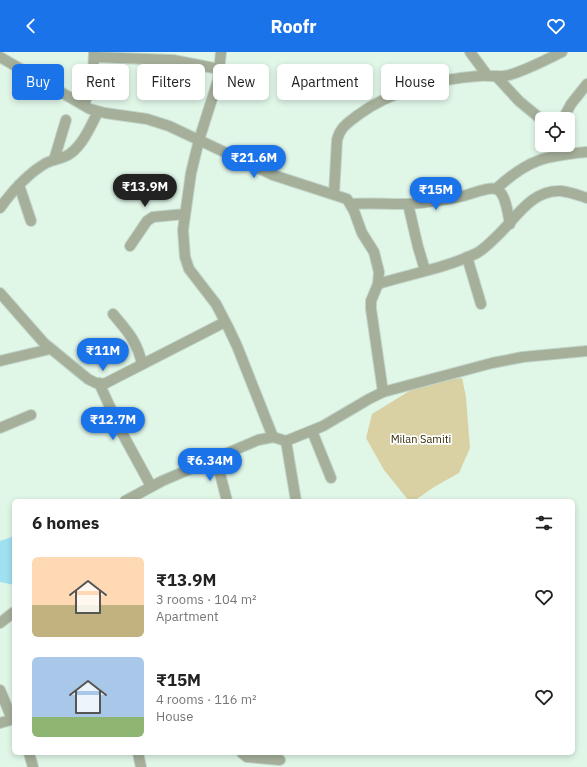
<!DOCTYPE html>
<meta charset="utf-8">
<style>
:root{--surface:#fff;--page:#f6f6f6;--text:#222;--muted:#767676;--accent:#1a73e8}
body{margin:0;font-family:"IBM Plex Sans",sans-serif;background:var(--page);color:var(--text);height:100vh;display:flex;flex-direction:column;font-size:15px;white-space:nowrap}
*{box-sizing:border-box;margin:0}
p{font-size:13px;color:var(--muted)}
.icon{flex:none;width:22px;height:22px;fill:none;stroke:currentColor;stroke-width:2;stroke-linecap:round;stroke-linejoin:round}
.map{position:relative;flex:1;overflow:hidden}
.sheet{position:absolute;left:12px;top:447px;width:563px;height:256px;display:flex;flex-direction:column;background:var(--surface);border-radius:6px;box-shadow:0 2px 6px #0003}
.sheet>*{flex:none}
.banner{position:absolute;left:12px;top:12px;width:563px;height:36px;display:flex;gap:8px}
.fabs{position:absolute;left:535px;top:60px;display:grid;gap:8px}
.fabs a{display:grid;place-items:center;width:40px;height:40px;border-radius:6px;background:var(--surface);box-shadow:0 2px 6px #0003;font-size:20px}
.price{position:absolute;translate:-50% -34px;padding:0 9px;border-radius:14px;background:var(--accent);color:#fff;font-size:13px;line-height:26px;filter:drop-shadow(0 1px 2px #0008)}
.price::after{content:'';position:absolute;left:50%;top:24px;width:12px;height:9px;margin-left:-6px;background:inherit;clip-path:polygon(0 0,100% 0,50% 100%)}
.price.selected{background:#222;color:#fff}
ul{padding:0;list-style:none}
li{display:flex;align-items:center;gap:12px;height:100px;padding:0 20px}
li span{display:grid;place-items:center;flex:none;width:112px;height:80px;border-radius:6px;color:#555}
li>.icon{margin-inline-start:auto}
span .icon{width:48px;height:48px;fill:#fffc;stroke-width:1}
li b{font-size:17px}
h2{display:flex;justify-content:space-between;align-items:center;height:48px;padding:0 20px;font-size:17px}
.pill{padding:0 14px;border-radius:6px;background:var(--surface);box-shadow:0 2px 6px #0003;font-size:14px;line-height:36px}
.pill.selected{background:var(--accent);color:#fff}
header{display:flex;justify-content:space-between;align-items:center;height:52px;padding:0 20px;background:var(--accent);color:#fff;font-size:18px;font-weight:800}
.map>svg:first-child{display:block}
.green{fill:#d9d1a4}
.water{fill:#a0e1f1}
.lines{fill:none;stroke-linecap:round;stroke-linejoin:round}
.minor-casing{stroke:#c0d4c7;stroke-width:12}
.minor{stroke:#a5af9a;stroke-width:10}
.labels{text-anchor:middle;stroke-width:3.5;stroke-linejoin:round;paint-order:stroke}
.park-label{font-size:11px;fill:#322a00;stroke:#fff}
</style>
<header><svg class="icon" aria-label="back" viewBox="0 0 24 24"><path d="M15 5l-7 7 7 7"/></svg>Roofr<svg class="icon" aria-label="heart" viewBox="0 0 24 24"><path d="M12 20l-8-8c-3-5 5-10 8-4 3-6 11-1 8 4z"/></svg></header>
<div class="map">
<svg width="587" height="715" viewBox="0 0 587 715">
<rect width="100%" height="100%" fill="#e0f7e8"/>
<polygon class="green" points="462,326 466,345 470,396 459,421 434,435 414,449 409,449 384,418 366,386 372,362 424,330"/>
<polygon class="water" points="14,484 14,533 0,530 0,489"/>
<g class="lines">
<g class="minor-casing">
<g id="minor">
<polyline points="221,0 218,28 199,88 191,121 183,178 185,205 189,217 216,252 228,275 237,294 273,385"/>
<polyline points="470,0 487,23"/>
<polyline points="0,5 90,57 105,61 147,67 169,74 273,123 347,147 354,159 362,181 374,200 379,220 378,232 371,249 371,257 383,340"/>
<polyline points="94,5 173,8 219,17"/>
<polyline points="496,24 519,49 542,68"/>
<polyline points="84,53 93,27 94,0"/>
<polyline points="563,67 571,52 587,32"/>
<polyline points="54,108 66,68"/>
<polyline points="19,133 31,169"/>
<path d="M497,136C529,107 545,104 587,100"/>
<path d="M334,142L337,88C340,75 348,71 358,63C392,38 438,27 479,24C489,23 499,26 509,23C527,18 545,8 562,0"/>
<path d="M351,152C368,151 385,152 403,152C422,152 444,148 463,144C472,142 491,133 498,138C506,143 508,163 510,172"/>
<polyline points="408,152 418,195 425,218"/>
<path d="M0,156C13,138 27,122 46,111C54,107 64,107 71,101C84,91 91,73 98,60"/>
<polyline points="130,194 147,169 153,165 185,162"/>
<polyline points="467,205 481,252"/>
<path d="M378,232C410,222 446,216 477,201C484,197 490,191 496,185C515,168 531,137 561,139C570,140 578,143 587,146"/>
<polyline points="0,241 44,291 88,327 96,331 104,332 225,270"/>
<path d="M113,262C128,280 137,289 142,312"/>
<polyline points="0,309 50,297"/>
<polyline points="99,331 121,379 151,434"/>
<polyline points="0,376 31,363"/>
<polyline points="312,379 331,426"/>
<polyline points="286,389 296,449"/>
<polyline points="216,406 227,449"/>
<polyline points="125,449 162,429 258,388 273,385 286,389 323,374 369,347 383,340 492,311 523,305 587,299"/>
<polyline points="0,571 14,560"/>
<polyline points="0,638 12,667"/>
<polyline points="0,671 14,667"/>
<polyline points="29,701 33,715"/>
<polyline points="138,701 141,715"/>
<polyline points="242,701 247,705 280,708"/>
</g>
</g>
<use href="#minor" class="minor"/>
</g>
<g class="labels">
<g class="park-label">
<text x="421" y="391">Milan Samiti</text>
</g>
</g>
</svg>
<div class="fabs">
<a><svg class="icon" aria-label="locate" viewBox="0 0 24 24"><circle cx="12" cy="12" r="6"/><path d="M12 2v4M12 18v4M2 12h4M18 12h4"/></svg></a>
</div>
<b class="price" style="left:254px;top:127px">₹21.6M</b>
<b class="price selected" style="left:145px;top:156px">₹13.9M</b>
<b class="price" style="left:436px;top:159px">₹15M</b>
<b class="price" style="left:103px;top:320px">₹11M</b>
<b class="price" style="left:113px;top:389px">₹12.7M</b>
<b class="price" style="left:210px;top:430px">₹6.34M</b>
<div class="banner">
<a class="pill selected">Buy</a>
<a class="pill">Rent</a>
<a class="pill">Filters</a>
<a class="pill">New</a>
<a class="pill">Apartment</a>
<a class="pill">House</a>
</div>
<section class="sheet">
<h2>6 homes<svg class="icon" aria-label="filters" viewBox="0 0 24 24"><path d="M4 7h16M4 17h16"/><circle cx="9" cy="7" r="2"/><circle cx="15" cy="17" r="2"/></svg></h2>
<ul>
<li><span style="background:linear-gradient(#ffd9b3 60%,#c2b280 0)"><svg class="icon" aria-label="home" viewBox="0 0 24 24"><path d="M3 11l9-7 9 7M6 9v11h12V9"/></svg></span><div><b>₹13.9M</b><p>3 rooms · 104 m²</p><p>Apartment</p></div><svg class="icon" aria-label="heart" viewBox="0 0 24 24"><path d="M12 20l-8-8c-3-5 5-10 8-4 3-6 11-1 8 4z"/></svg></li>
<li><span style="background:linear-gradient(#a9c7e8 75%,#8fb573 0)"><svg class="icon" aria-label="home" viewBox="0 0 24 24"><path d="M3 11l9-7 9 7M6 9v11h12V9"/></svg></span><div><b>₹15M</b><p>4 rooms · 116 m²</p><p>House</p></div><svg class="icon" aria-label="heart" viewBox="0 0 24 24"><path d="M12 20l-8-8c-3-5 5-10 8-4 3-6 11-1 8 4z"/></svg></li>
</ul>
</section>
</div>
